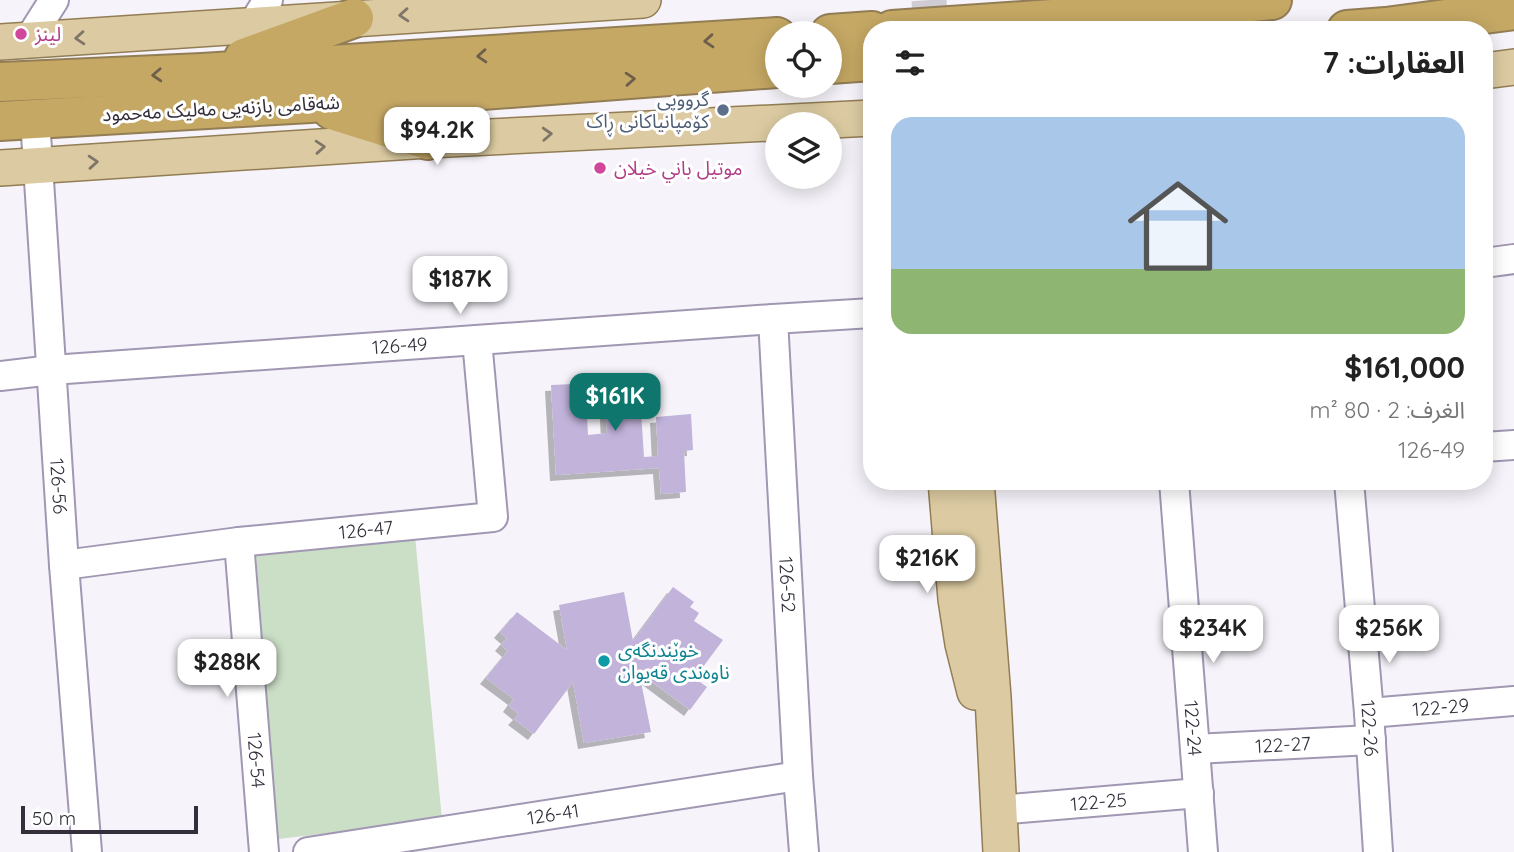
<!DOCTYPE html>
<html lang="ar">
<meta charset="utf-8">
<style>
:root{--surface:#fff;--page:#f6f6f6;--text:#222;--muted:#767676;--accent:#0f766e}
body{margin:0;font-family:Quicksand,"Noto Sans Arabic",sans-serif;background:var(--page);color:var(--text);direction:rtl;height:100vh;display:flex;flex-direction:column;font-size:26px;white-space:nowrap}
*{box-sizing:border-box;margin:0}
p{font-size:23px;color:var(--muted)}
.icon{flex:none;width:38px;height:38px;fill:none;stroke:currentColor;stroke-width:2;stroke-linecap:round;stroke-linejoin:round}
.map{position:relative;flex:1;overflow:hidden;direction:ltr}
.side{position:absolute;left:863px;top:21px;width:630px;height:469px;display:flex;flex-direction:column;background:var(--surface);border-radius:28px;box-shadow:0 4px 18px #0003;direction:rtl}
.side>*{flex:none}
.tools{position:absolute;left:765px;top:21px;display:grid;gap:14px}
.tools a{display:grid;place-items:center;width:77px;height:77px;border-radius:50%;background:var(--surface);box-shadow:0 4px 18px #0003;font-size:35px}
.scale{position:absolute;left:21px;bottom:18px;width:177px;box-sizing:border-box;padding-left:7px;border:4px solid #332e3a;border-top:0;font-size:19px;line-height:24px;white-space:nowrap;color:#332e3a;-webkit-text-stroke:5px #fff;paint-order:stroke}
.price{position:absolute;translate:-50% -60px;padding:0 16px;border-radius:14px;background:#fff;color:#222;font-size:23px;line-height:46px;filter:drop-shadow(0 2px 4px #0008)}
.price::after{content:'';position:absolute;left:50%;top:42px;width:21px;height:16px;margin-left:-10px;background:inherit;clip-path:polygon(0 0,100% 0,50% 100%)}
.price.on{background:var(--accent);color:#fff}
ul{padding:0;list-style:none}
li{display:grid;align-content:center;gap:14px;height:371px;padding:0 28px}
li span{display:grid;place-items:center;height:217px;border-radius:21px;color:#555}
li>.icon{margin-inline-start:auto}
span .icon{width:126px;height:126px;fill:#fffc;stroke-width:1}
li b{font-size:30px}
h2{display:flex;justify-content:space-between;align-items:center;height:84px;padding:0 28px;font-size:30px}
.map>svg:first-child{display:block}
.green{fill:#cbdec6}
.building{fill:#c1b3da;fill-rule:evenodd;filter:url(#shadow)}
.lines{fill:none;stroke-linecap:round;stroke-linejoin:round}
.major-tunnel{stroke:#cfccd4;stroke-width:35;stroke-dasharray:35 18;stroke-linecap:butt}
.minor-casing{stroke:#a197b3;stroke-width:32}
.major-casing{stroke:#927d55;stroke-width:38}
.highway-casing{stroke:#927d55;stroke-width:42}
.minor{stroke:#fff;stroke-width:28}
.major{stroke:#dccba2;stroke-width:35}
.highway{stroke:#c5a864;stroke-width:38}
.oneway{stroke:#7f7569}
.oneway2{stroke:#6d5f4b}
.hotel-dot{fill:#d1479c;stroke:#fff;stroke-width:2.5}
.service-dot{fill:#5c6f8a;stroke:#fff;stroke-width:2.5}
.culture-dot{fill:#0f9aa8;stroke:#fff;stroke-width:2.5}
.labels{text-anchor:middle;stroke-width:6;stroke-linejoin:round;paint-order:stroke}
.hotel-label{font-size:19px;fill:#b23c85;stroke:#fff;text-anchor:start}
.service-label{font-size:19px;fill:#4e5e75;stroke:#fff;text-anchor:end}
.street-label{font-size:19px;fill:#332e3a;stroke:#fff}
.culture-label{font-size:19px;fill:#0d838f;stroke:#fff;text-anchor:start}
</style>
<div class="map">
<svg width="1514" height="852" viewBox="0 0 1514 852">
<defs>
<filter id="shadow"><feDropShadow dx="-6" dy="6" stdDeviation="0" flood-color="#0004"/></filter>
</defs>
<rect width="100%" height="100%" fill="#f6f4fa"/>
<polygon class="green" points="415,536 442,820 278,839 256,555"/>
<g class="building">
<path d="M639,381L644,457L658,456L656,417L691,414L693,450L684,451L686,492L661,494L659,468L556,475L551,385ZM605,396L607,433L588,435L586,397Z"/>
<polygon points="673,587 694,602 690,607 699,613 694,621 723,640 700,671 706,675 700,682 707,687 690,710 639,672 651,732 584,743 573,682 534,734 514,719 519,714 509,706 514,699 486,678 508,651 501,645 507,638 500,632 517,612 567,650 559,605 624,592 633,641"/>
</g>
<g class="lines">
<polyline class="major-tunnel" points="929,0 931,30"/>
<g class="minor-casing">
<g id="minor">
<polyline points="251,27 268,0"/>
<polyline points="28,41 54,0"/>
<path id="s1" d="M35,119L64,565L87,852"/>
<polyline points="1484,263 1514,259"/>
<path id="s2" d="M773,319L798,776L804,852"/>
<path id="s3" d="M0,376L52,370L773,319L872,313"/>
<polyline points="1484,447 1514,445"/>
<path id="s4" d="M1174,481L1203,852"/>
<path id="s5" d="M1349,481L1369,713L1378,852"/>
<path id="s6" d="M239,542L264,852"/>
<path id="s7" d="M64,565L239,542L493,517L477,340"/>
<path id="s8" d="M1369,713L1514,701"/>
<path id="s9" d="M1195,749L1371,740"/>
<path id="s10" d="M999,810L1199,793"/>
<path id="s11" d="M308,852L798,776"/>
</g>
</g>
<g class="major-casing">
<g id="major">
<polyline points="0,42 643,0"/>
<polyline points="1484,71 1514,67"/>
<polyline points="0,168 428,140 872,118"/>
<polyline points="946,481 956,599 963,644 975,692"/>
<polyline points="976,481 993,697 1001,852"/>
</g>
</g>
<g class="highway-casing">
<g id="highway">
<polyline points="892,30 1168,11 1272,0"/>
<polyline points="1347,30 1386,27 1514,10"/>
<polyline points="830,34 872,31"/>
<polyline points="244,58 354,18"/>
<polyline points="830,64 872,61"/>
<polyline points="0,82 202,73 777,37"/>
<polyline points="332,110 428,140"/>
<polyline points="0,121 310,103 777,68"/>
</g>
</g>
<use href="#minor" class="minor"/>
<use href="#major" class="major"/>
<use href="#highway" class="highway"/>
</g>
<defs><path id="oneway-chevron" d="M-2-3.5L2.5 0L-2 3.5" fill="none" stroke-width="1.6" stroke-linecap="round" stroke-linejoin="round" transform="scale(1.75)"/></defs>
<g class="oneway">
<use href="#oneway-chevron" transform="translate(404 15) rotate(176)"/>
<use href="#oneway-chevron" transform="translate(80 38) rotate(176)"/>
<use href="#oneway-chevron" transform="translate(547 134) rotate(-3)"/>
<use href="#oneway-chevron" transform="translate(320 147) rotate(-4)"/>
<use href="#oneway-chevron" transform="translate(93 162) rotate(-4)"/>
</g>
<g class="oneway2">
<use href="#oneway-chevron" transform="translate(709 41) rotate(176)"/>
<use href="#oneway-chevron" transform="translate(482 56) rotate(176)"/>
<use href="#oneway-chevron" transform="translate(157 75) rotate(177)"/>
<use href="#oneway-chevron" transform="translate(630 79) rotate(-4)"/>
</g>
<g class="hotel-dot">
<circle cx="21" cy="34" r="7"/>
<circle cx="600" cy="168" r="7"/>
</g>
<circle class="service-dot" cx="723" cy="110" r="7"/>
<circle class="culture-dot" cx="604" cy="661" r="7"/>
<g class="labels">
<g class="hotel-label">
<text x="35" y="41">لينز</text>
<text x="614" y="175">موتيل باني خيلان</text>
</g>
<g class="service-label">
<text x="709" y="106">گرووپی<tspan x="709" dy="22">کۆمپانیاکانی ڕاک</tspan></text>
</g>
<g class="street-label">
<text transform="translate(221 108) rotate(-3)" y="7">شەقامی بازنەیی مەلیک مەحمود</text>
<text dy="7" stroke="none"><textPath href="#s3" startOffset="401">126-49</textPath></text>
<text dy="7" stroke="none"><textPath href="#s1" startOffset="368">126-56</textPath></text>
<text dy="7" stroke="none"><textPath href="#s7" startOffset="304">126-47</textPath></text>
<text dy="7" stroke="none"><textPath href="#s2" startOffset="266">126-52</textPath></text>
<text dy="7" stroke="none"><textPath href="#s8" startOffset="72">122-29</textPath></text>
<text dy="7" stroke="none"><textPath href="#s4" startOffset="248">122-24</textPath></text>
<text dy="7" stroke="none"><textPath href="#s5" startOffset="248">122-26</textPath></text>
<text dy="7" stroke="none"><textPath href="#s9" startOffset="88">122-27</textPath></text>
<text dy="7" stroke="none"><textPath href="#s6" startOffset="219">126-54</textPath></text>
<text dy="7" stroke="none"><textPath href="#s10" startOffset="100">122-25</textPath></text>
<text dy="7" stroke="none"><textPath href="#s11" startOffset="248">126-41</textPath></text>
</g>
<g class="culture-label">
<text x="618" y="657">خوێندنگەی<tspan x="618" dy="22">ناوەندی قەیوان</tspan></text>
</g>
</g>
</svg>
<div class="tools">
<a><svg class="icon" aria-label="locate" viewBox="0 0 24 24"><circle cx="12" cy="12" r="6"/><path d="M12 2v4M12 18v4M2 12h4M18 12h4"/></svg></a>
<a><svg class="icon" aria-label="layers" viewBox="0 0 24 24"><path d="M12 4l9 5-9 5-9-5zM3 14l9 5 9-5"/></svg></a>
</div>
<div class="scale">50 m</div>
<b class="price" style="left:437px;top:167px">$94.2K</b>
<b class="price" style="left:460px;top:316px">$187K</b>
<b class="price on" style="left:615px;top:433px">$161K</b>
<b class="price" style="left:927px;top:595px">$216K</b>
<b class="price" style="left:1213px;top:665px">$234K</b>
<b class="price" style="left:1389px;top:665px">$256K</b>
<b class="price" style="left:227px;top:699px">$288K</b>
<section class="side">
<h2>العقارات: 7<svg class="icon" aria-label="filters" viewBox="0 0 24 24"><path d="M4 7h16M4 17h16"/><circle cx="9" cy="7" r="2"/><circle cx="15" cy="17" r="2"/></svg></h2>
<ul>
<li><span style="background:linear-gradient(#a9c7e8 70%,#8fb573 0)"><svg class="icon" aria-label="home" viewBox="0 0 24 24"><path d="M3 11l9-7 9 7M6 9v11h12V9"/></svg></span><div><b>$161,000</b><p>الغرف: 2 · 80 m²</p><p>126-49</p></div></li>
</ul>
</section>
</div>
